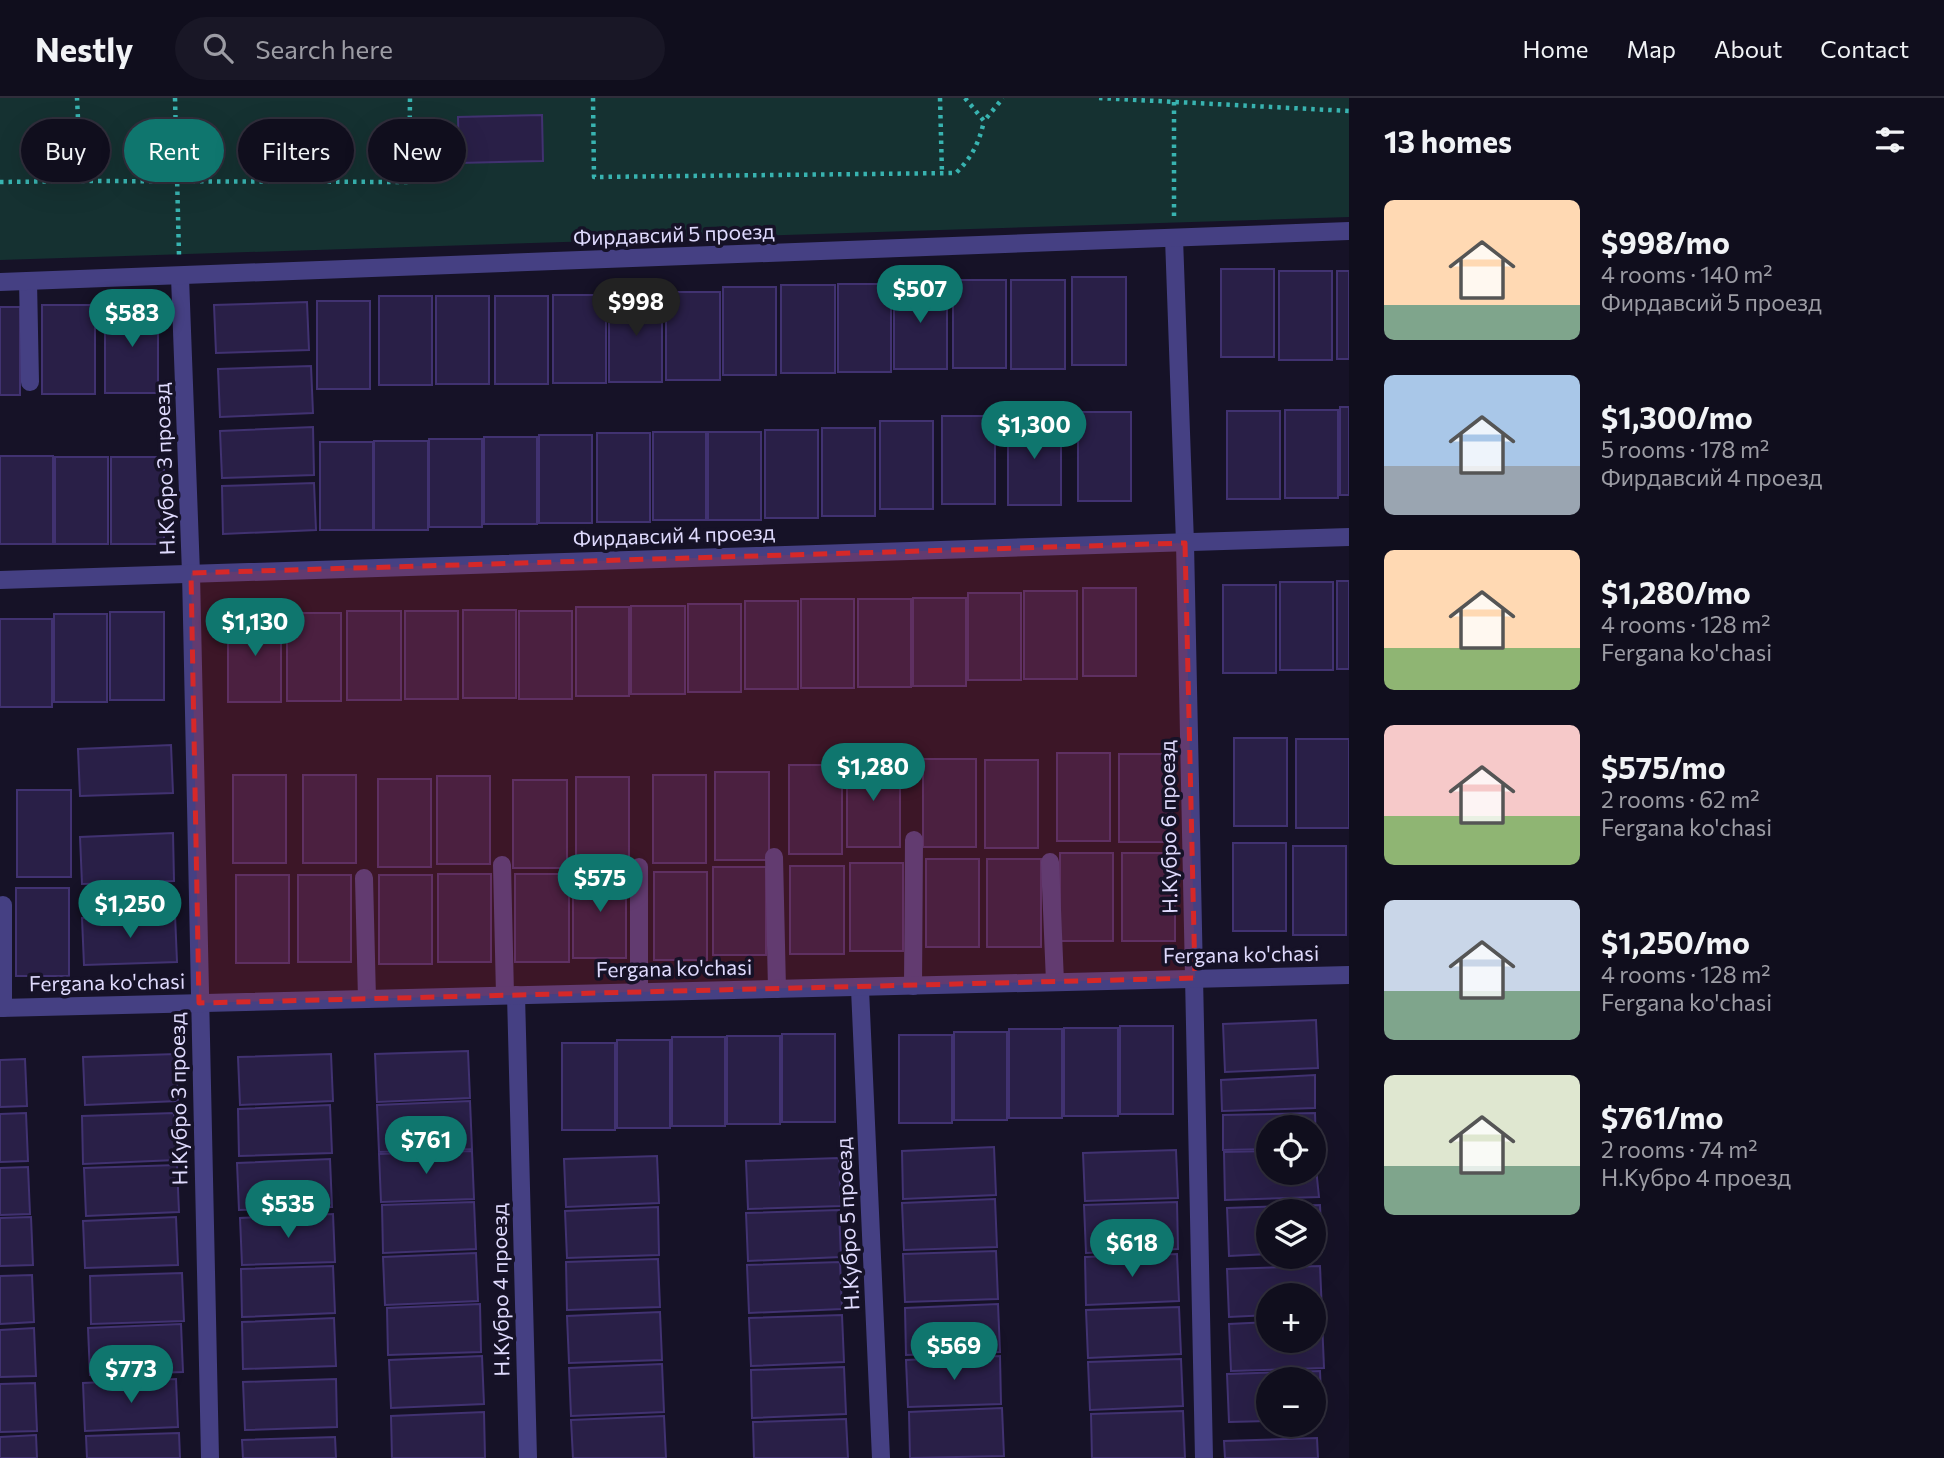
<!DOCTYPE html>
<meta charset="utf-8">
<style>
:root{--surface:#100e1d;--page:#191726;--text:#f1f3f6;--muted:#9c9ca4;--line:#302e3b;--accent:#0f766e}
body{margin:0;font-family:Commissioner,sans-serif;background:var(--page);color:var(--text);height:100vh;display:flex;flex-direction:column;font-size:26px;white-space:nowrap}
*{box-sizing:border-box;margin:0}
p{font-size:23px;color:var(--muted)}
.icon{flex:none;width:38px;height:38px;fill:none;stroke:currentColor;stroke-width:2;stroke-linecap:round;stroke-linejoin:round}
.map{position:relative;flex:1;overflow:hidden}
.drawer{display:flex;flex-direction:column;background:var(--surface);width:595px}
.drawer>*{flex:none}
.top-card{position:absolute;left:21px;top:21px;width:665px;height:63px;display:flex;gap:14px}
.buttons{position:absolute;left:1256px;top:1017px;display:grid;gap:14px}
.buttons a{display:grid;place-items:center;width:70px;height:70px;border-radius:50%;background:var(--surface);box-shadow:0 7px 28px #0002,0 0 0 2px var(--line);font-size:35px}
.price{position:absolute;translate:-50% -60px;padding:0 16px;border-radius:24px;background:var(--accent);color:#fff;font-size:23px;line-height:46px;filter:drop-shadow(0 2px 4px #0008)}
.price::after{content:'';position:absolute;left:50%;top:42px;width:21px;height:16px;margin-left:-10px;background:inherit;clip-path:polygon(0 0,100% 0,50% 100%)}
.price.selected{background:#222;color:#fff}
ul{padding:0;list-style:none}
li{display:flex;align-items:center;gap:21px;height:175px;padding:0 35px}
li span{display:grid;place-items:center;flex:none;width:196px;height:140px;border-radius:10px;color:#555}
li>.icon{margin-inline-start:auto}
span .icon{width:84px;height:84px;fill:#fffc;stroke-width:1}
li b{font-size:30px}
h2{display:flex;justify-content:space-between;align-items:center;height:84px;padding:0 35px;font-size:30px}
.tag{padding:0 24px;border-radius:32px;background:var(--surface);box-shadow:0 7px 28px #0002,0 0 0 2px var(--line);font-size:24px;line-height:63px}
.tag.selected{background:var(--accent);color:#fff}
header{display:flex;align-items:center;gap:42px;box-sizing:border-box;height:98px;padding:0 35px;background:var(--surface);border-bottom:2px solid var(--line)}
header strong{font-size:33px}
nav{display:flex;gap:38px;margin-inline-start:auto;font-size:24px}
.search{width:490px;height:63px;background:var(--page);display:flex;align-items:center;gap:18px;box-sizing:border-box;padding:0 24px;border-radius:38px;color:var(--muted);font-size:26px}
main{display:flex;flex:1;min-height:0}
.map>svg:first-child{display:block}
.green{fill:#153131}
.building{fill:#291f47;stroke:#413271;stroke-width:2}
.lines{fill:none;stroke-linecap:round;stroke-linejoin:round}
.path{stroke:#38b3b0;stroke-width:4.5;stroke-dasharray:3.5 5;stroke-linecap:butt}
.minor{stroke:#454083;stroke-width:18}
.marked{fill:#d62828;fill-opacity:0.2;stroke:#d62828;stroke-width:5;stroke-dasharray:14 9;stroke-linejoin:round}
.labels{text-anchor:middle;stroke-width:7;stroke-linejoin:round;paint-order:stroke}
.street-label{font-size:21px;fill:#dfdafd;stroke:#161227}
</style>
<header>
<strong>Nestly</strong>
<div class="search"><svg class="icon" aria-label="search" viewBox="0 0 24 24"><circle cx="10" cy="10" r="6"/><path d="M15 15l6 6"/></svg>Search here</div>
<nav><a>Home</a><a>Map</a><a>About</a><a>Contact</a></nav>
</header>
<main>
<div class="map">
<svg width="1349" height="1360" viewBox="0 0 1349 1360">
<rect width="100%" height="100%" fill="#161227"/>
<polygon class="green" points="0,0 1349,0 1349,119 0,162"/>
<g class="building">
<polygon points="542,17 543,63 459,65 458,19"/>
<rect x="1221" y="171" width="53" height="88"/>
<rect x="1279" y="173" width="53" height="89"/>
<rect x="1337" y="173" width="12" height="88"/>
<rect x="1072" y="179" width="54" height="88"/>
<rect x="953" y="182" width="53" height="88"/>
<rect x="1011" y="182" width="54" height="89"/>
<rect x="894" y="183" width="53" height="88"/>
<rect x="838" y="186" width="53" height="88"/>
<rect x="781" y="187" width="54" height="88"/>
<rect x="723" y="189" width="53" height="88"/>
<rect x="666" y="194" width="54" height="88"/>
<rect x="609" y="196" width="53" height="88"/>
<rect x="553" y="197" width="53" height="88"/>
<rect x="379" y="198" width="53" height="89"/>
<rect x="436" y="198" width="53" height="88"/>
<rect x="495" y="198" width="53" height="88"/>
<rect x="317" y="203" width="53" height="88"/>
<polygon points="307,204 309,252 216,255 214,207"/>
<rect x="42" y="207" width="53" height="89"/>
<rect x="105" y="207" width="53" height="88"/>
<rect x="0" y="209" width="20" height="88"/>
<polygon points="311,268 313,315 220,319 218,271"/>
<rect x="1340" y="309" width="9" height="88"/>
<rect x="1285" y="312" width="53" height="88"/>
<rect x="1227" y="313" width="53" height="88"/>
<rect x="1078" y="314" width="53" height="89"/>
<rect x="942" y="318" width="53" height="88"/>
<rect x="1008" y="319" width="53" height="88"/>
<rect x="880" y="323" width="53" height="88"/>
<polygon points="313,329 314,377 222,380 220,333"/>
<rect x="822" y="330" width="53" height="88"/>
<rect x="765" y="332" width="53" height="88"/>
<rect x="653" y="334" width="53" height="88"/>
<rect x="708" y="334" width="53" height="88"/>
<rect x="597" y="335" width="53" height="89"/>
<rect x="539" y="337" width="53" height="88"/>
<rect x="484" y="339" width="53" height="87"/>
<rect x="429" y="341" width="53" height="88"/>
<rect x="374" y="343" width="54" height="89"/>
<rect x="320" y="344" width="53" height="88"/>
<rect x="0" y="358" width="53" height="88"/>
<rect x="55" y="359" width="53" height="87"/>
<rect x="111" y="359" width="53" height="87"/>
<polygon points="314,385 316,432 223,436 222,388"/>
<rect x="1337" y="483" width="12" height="88"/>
<rect x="1280" y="484" width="53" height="88"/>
<rect x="1223" y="487" width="53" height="88"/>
<rect x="1083" y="490" width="53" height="88"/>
<rect x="1024" y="493" width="53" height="88"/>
<rect x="968" y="495" width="53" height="87"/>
<rect x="913" y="500" width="53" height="88"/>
<rect x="801" y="501" width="53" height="89"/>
<rect x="858" y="501" width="53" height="88"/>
<rect x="745" y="503" width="53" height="88"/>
<rect x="688" y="506" width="53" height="88"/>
<rect x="631" y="508" width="54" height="88"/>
<rect x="576" y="509" width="53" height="89"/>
<rect x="463" y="512" width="53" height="88"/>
<rect x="347" y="513" width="54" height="89"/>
<rect x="405" y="513" width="53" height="88"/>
<rect x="519" y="513" width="53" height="88"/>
<rect x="110" y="514" width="54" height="88"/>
<rect x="287" y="515" width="54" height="88"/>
<rect x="54" y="516" width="53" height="88"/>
<rect x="228" y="516" width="53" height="88"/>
<rect x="0" y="521" width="52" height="88"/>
<rect x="1234" y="640" width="53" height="88"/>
<rect x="1296" y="641" width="53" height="89"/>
<polygon points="171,647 173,695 80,698 78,651"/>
<rect x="1057" y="655" width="53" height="88"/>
<rect x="1119" y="656" width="53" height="88"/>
<rect x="847" y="661" width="53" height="88"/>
<rect x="923" y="661" width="53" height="88"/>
<rect x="985" y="662" width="53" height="88"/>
<rect x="789" y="667" width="53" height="89"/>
<rect x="715" y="674" width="54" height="88"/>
<rect x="233" y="677" width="53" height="88"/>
<rect x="303" y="677" width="53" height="88"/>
<rect x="653" y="677" width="53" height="88"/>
<rect x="437" y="678" width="53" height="88"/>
<rect x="576" y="679" width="53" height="89"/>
<rect x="378" y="681" width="53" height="88"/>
<rect x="513" y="682" width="54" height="88"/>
<rect x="17" y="692" width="54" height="87"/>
<polygon points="173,735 174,783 82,786 80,739"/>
<rect x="1233" y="745" width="53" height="88"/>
<rect x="1293" y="748" width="53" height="89"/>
<rect x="1060" y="755" width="53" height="88"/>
<rect x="1122" y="755" width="53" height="88"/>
<rect x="926" y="761" width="53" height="88"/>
<rect x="987" y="761" width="54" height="88"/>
<rect x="850" y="765" width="53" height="88"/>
<rect x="790" y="768" width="54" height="88"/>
<rect x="713" y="769" width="53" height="88"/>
<rect x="573" y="772" width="53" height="88"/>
<rect x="654" y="774" width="53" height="88"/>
<rect x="438" y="776" width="53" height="88"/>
<rect x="515" y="776" width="54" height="88"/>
<rect x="236" y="777" width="53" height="88"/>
<rect x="298" y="777" width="53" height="87"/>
<rect x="379" y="777" width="53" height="89"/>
<rect x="16" y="790" width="53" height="88"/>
<polygon points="175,816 177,864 84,867 82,820"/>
<polygon points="1316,922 1318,970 1225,974 1223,926"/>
<rect x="1120" y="928" width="53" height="88"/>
<rect x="1064" y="930" width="54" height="88"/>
<rect x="1009" y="931" width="53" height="89"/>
<rect x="954" y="934" width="53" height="88"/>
<rect x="782" y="936" width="53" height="88"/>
<rect x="899" y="937" width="53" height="88"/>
<rect x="727" y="938" width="53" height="88"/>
<rect x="672" y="939" width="53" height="89"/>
<rect x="617" y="942" width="53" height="88"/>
<rect x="562" y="945" width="53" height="87"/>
<polygon points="468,953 470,1000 377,1004 375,956"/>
<polygon points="176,956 178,1003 85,1007 83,959"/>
<polygon points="331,956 333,1003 240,1007 238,959"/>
<polygon points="25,961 27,1008 0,1009 0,962"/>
<polygon points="1315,977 1315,1010 1222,1013 1221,982"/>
<polygon points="470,1003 472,1051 379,1054 377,1007"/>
<polygon points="330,1007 332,1055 239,1058 238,1011"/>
<polygon points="26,1015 28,1063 0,1064 0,1016"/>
<polygon points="174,1015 176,1062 83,1066 82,1018"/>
<polygon points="1315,1015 1316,1049 1314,1029 1269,1029 1269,1051 1223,1052 1223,1017"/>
<polygon points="994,1049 996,1097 903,1101 902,1053"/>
<polygon points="1314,1051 1319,1099 1225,1102 1224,1054 1269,1053 1269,1074 1314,1074"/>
<polygon points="1176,1052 1178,1100 1085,1103 1083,1055"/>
<polygon points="472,1053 474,1101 381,1104 379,1056"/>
<polygon points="657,1058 659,1105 566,1109 564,1061"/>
<polygon points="839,1060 841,1108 748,1111 746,1063"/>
<polygon points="330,1061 332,1109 239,1112 237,1065"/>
<polygon points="177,1067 179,1114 86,1118 84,1070"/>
<polygon points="28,1069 30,1116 0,1117 0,1070"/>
<polygon points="995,1101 997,1149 904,1152 902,1105"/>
<polygon points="474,1104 476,1151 383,1155 382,1107"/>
<polygon points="1177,1104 1178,1151 1086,1155 1084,1107"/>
<polygon points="1320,1107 1322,1154 1314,1154 1314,1113 1269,1113 1269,1156 1229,1158 1227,1110"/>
<polygon points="658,1109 659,1157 567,1160 565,1113"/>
<polygon points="839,1112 841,1159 748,1163 746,1115"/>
<polygon points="333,1116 335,1164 242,1167 240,1120"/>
<polygon points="31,1119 33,1167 0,1168 0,1120"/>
<polygon points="176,1119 178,1167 85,1170 83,1123"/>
<polygon points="996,1153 998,1201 905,1204 903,1156"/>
<polygon points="476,1155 478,1203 385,1207 383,1159"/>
<polygon points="1177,1156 1179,1203 1086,1207 1085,1159"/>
<polygon points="658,1161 660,1209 567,1212 566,1164"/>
<polygon points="840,1164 842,1211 749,1215 747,1167"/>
<polygon points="333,1168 335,1215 242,1219 241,1171"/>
<polygon points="1320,1168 1322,1215 1314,1215 1314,1197 1269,1197 1269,1217 1229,1219 1227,1171"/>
<polygon points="182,1175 184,1223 91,1226 90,1178"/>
<polygon points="32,1177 34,1224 0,1226 0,1178"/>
<polygon points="480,1206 481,1254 388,1257 387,1210"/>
<polygon points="998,1206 1000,1254 906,1257 905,1210"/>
<polygon points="1179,1209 1181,1256 1088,1260 1086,1212"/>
<polygon points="660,1214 662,1262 569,1265 567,1218"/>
<polygon points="842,1217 844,1264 751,1268 749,1220"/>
<polygon points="334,1220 336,1268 243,1271 242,1224"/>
<polygon points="1314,1222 1322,1222 1324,1270 1231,1273 1229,1226 1269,1224 1269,1242 1314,1242"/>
<polygon points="181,1226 183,1274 90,1277 88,1230"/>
<polygon points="34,1230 36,1278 0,1279 0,1232"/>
<polygon points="482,1258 484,1306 391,1310 389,1262"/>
<polygon points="1000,1258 1001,1306 908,1309 906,1262"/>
<polygon points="1181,1261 1183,1308 1090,1312 1088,1264"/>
<polygon points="662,1266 664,1314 571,1318 569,1270"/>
<polygon points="844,1269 846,1316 752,1320 751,1272"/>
<polygon points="1320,1273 1322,1321 1314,1321 1314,1281 1269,1281 1269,1323 1229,1324 1227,1276"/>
<polygon points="176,1281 178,1329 85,1333 83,1285"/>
<polygon points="336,1281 337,1329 245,1332 243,1284"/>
<polygon points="35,1285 37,1333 0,1334 0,1286"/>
<polygon points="1002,1310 1004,1358 910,1360 909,1314"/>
<polygon points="1183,1313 1185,1360 1092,1360 1091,1316"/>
<polygon points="484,1314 485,1360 392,1360 391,1318"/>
<polygon points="664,1318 666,1360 573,1360 571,1322"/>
<polygon points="846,1321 848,1360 754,1360 753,1324"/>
<polygon points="179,1335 180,1360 87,1360 86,1338"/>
<polygon points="36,1337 37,1360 0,1360 0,1339"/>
<polygon points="335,1339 336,1360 243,1360 242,1342"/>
<polygon points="1317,1340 1318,1360 1225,1360 1224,1343"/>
</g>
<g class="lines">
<g class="path">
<polyline points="175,0 179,157"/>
<path d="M593,0L594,79L956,75C972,59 979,45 984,23"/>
<polyline points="940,0 942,76"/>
<polyline points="965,0 984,23 1003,0"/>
<polyline points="1099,0 1349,13"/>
<polyline points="81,83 409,84 410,0"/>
<polyline points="0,84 81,83 77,0"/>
<polyline points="1174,118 1174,0"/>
</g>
<g class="minor">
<polyline points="1174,140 1185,445 1204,1360"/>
<polyline points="180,179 191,475 210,1360"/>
<polyline points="28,183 30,284"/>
<polyline points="0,184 1349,133"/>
<polyline points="0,482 1349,439"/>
<polyline points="774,759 777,891"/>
<polyline points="1050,764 1055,884"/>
<polyline points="502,767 505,897"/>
<polyline points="639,769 639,894"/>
<polyline points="364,780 367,901"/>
<polyline points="913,888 914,742"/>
<polyline points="860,891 881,1360"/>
<polyline points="516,897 528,1360"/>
<polyline points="0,910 1349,877"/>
<polyline points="3,910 3,807"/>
</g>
</g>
<path class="marked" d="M1185,445L1195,880L199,905L191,475Z"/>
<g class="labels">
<g class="street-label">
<text transform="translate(674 137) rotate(-2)" y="7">Фирдавсий 5 проезд</text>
<text transform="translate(165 371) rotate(-92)" y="7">Н.Кубро 3 проезд</text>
<text transform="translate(674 438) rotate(-2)" y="7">Фирдавсий 4 проезд</text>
<text transform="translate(1169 729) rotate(-91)" y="7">Н.Кубро 6 проезд</text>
<text transform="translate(1241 857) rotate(-1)" y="7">Fergana ko'chasi</text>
<text transform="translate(674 871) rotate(-1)" y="7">Fergana ko'chasi</text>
<text transform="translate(107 885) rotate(-1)" y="7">Fergana ko'chasi</text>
<text transform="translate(179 1001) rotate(-91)" y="7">Н.Кубро 3 проезд</text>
<text transform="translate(848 1126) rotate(-93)" y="7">Н.Кубро 5 проезд</text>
<text transform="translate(501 1192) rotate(-91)" y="7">Н.Кубро 4 проезд</text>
</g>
</g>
</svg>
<div class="buttons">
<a><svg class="icon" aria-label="locate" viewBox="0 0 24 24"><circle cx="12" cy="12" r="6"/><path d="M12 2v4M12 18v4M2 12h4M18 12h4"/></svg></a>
<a><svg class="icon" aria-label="layers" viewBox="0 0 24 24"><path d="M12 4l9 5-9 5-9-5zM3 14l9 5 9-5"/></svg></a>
<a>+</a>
<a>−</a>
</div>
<b class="price" style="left:920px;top:227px">$507</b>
<b class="price selected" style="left:636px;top:240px">$998</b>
<b class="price" style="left:132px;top:251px">$583</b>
<b class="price" style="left:1034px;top:363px">$1,300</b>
<b class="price" style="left:255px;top:560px">$1,130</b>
<b class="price" style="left:873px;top:705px">$1,280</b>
<b class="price" style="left:600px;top:816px">$575</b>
<b class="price" style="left:130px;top:842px">$1,250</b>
<b class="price" style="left:426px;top:1078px">$761</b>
<b class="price" style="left:288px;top:1142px">$535</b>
<b class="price" style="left:1132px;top:1181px">$618</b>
<b class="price" style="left:954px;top:1284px">$569</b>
<b class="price" style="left:131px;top:1307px">$773</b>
<div class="top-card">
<a class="tag">Buy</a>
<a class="tag selected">Rent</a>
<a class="tag">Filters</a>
<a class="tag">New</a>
</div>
</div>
<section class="drawer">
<h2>13 homes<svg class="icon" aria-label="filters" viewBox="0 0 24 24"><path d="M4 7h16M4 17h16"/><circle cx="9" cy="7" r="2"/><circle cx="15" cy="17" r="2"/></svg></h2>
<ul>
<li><span style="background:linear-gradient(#ffd9b3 75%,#7fa58c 0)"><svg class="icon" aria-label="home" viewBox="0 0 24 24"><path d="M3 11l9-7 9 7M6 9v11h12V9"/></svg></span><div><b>$998/mo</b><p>4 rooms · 140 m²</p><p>Фирдавсий 5 проезд</p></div></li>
<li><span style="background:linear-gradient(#a9c7e8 65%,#9aa5b1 0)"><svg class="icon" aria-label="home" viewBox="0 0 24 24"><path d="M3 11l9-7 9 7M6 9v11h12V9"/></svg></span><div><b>$1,300/mo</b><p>5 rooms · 178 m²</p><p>Фирдавсий 4 проезд</p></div></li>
<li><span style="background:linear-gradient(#ffd9b3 70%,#8fb573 0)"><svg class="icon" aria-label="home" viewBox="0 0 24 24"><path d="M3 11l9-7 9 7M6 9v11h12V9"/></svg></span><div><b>$1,280/mo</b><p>4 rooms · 128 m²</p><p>Fergana ko'chasi</p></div></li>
<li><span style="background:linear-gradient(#f6c9c9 65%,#8fb573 0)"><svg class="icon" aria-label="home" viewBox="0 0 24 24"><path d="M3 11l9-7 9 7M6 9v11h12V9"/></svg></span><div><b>$575/mo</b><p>2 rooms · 62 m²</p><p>Fergana ko'chasi</p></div></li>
<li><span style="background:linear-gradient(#c9d6e8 65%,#7fa58c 0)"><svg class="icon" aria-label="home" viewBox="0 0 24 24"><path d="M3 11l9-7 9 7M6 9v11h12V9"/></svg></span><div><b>$1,250/mo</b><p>4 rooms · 128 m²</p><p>Fergana ko'chasi</p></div></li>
<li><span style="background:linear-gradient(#dfe7d0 65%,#7fa58c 0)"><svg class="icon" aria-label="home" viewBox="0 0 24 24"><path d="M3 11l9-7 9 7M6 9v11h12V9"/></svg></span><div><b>$761/mo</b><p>2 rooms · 74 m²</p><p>Н.Кубро 4 проезд</p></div></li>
</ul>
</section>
</main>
